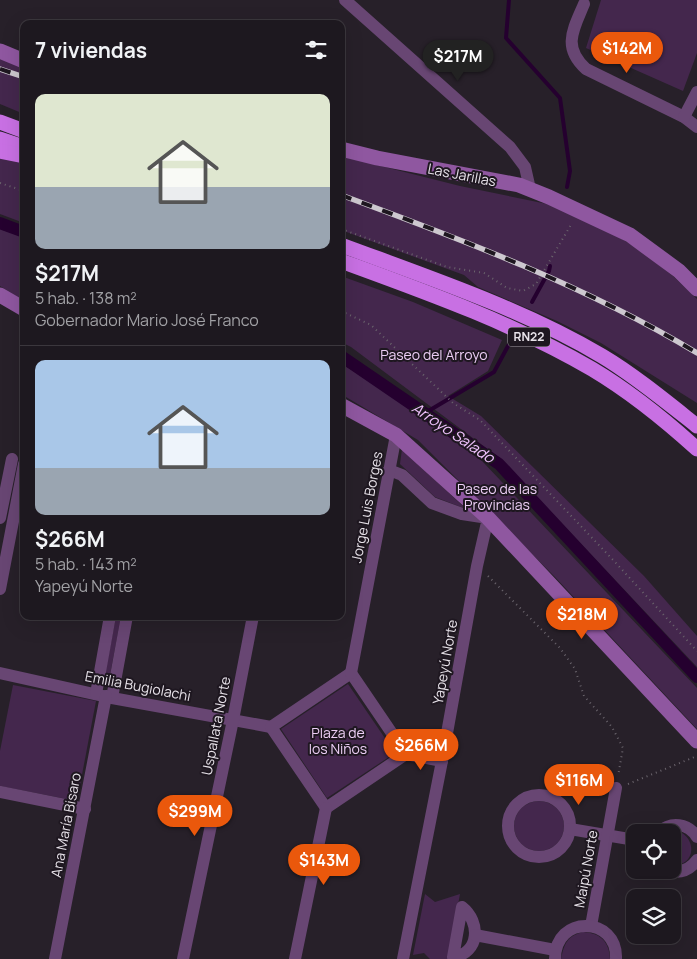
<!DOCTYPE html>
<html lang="es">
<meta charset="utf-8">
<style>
:root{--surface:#1d181f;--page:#2a252c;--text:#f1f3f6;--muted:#a0a0a4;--line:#3b373d;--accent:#ea580c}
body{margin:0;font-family:Manrope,sans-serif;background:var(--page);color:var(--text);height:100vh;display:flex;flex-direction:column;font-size:19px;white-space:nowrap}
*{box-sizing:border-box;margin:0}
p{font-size:16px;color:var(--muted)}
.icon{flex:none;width:28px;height:28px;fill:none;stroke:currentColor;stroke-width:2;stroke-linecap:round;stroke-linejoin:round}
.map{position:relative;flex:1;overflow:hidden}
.drawer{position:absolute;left:20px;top:20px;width:325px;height:600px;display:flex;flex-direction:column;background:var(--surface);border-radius:10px;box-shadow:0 5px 20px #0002,0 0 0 1px var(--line)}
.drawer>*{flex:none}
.controls{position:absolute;left:626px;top:824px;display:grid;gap:10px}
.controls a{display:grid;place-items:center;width:55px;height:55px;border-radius:10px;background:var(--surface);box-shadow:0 5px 20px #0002,0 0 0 1px var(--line);font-size:25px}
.price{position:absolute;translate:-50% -42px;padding:0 11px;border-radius:18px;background:var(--accent);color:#fff;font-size:16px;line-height:32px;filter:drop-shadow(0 1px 2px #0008)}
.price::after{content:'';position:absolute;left:50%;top:30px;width:15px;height:11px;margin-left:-8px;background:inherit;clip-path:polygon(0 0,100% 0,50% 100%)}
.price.on{background:#222;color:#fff}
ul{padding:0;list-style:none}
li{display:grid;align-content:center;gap:10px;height:265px;padding:0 15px}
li+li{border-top:1px solid var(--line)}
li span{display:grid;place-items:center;height:155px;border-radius:10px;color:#555}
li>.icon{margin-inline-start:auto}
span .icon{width:90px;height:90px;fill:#fffc;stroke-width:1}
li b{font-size:21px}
h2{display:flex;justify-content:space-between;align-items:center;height:60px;padding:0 15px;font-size:21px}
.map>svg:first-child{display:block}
.green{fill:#44274d}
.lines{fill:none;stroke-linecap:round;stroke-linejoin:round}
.stream{stroke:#25002f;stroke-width:4}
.canal{stroke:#25002f;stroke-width:12}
.path{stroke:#6b656d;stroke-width:2;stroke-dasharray:1 4;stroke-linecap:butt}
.street{stroke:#684673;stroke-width:12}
.secondary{stroke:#8f57a0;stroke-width:15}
.highway{stroke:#c870e3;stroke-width:15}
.rail-casing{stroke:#cdc8cf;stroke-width:5.5}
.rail{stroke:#1e1720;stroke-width:4;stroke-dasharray:11;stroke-linecap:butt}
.labels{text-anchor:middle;stroke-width:4;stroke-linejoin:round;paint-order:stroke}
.shield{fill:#1e1720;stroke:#aba5ad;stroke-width:1}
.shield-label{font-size:12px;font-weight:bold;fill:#e7e2e9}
.street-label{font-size:14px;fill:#e7e2e9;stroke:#1e1720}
.park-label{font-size:14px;fill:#ebcdf4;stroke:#1e1720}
.water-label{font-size:15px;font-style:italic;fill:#efc2fd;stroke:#1e1720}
</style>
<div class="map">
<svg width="697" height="959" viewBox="0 0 697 959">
<rect width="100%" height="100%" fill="#272029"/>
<g class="green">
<polygon points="601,0 697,0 697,53 683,91 586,48"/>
<polygon points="0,56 24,66 24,114 0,104"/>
<polygon points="0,156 24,163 24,223 0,214"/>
<polygon points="341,156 460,186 557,206 606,229 641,251 673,276 697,299 697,403 601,343 557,321 478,287 464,275 341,230"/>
<polygon points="0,229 24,237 24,301 0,286"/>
<polygon points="341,276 413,302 502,340 488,371 448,396 481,416 644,576 697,636 697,667 501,459 351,347 341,342"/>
<polygon points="341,364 370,380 482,461 697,688 697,729 555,577 418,440 341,394"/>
<polygon points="402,449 466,509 435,497 400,464"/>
<polygon points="116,616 121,616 108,686 103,685"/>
<polygon points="348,684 395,753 327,798 281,729"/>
<polygon points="13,685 96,701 77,801 0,786 0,751"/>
<circle cx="539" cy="826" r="25"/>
<path d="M678,831C697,838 696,866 673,865L672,832H671Z"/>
<polygon points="425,894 435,902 460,894 448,959 430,959 424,953 413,955"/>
<path d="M583,932C601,933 609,942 610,959H561C564,944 567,936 583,932Z"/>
</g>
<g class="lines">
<g class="stream">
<polyline points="509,0 506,38 560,98 570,171 567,187"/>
<polyline points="532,302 549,271 550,266"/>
<polyline points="425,413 494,372 508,346"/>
</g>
<g class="canal">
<polyline points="0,223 24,232"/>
<polyline points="341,356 499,464 697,677"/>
</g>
<g class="path">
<polyline points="0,183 24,191"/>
<polyline points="341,229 447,267 484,273 507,288 523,291 536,284 572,223"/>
<polyline points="341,311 371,325 453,403 480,420 614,561 697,651"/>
<polyline points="488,576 560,648 575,669 584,696 612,727 623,748 618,776"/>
<polyline points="628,784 697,756"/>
</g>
<g class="street">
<polyline points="345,0 510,147 525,167 530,189"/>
<path d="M584,4C573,30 562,47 586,69L684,117L697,127"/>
<polyline points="684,117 697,92"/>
<polyline points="389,470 402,475 432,503 462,514 488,518 477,566 442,761 403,959"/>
<polyline points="0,518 12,459"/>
<polyline points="0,589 24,464"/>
<polyline points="0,673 112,698 271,727"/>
<polygon points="351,673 406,754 326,808 271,727"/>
<polyline points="351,673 396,435"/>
<polyline points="96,694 110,616"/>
<polyline points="112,698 127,616"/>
<polyline points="406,754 442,761"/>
<polyline points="0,792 85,809"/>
<circle cx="539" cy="826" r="31"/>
<polyline points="570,829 635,840"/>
<path d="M659,832C671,821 688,823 697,837"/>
<path d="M666,870C679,874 689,871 697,860"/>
<path d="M462,907C481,922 480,953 453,957Z"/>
<polyline points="591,926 616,788"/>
<polyline points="475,935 555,950"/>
<polyline points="55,959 106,696"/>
<polyline points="183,959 233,720 253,616"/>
<polyline points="295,959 326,808"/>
<path d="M555,959C555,914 618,916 616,959"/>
</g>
<g class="secondary">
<polyline points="0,51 24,61"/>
<polyline points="341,149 377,158 519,185 549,197 630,235 679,271 697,289"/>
<polyline points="0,295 24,309"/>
<polyline points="341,405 396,435 488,518 697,741"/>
</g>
<g class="highway">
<polyline points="0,122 24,131"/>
<polyline points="0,139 24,147"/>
<polyline points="0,151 24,156"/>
<path d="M341,245C427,277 523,309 602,356C634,375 668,403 697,426"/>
<path d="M341,261C426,292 513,323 592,369C629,391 665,420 697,449"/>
</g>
<g class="rail-casing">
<g id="rail">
<polyline points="0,69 24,77"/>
<path d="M341,195C463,240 586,286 697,353"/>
</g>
</g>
<use href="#rail" class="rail"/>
</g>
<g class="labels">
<rect class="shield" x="508" y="327.5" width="42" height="19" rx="4"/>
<g class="shield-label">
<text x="529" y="341">RN22</text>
</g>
<g class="street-label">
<text transform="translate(462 175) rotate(11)" y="5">Las Jarillas</text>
<text transform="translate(367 507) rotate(-79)" y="5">Jorge Luis Borges</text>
<text transform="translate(445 662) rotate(-80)" y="5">Yapeyú Norte</text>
<text transform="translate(138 686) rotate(11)" y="5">Emilia Bugiolachi</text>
<text transform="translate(216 726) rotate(-79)" y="5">Uspallata Norte</text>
<text transform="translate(66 825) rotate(-79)" y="5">Ana María Bisaro</text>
<text transform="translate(586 869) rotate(-80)" y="5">Maipú Norte</text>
</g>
<g class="park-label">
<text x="434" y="360">Paseo del Arroyo</text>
<text x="497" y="494">Paseo de las<tspan x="497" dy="16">Provincias</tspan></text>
<text x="338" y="738">Plaza de<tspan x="338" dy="16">los Niños</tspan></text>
</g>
<g class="water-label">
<text transform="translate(453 433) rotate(34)" y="5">Arroyo Salado</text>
</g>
</g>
</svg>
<div class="controls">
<a><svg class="icon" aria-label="locate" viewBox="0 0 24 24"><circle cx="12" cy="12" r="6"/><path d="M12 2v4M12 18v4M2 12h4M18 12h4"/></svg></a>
<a><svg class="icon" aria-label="layers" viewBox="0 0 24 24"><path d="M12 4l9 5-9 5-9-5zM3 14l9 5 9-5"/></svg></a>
</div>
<b class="price" style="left:627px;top:74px">$142M</b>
<b class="price on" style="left:458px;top:82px">$217M</b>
<b class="price" style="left:582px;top:640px">$218M</b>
<b class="price" style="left:421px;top:771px">$266M</b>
<b class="price" style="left:579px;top:806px">$116M</b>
<b class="price" style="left:195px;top:837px">$299M</b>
<b class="price" style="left:324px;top:886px">$143M</b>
<section class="drawer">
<h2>7 viviendas<svg class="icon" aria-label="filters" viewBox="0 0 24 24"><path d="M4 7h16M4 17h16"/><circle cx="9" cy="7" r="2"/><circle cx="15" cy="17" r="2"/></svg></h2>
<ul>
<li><span style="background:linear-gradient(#dfe7d0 60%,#9aa5b1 0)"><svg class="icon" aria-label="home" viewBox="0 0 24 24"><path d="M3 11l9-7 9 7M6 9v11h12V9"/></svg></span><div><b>$217M</b><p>5 hab. · 138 m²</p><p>Gobernador Mario José Franco</p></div></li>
<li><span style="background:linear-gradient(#a9c7e8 70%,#9aa5b1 0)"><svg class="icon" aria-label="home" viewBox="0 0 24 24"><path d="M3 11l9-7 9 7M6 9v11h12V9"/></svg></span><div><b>$266M</b><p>5 hab. · 143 m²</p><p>Yapeyú Norte</p></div></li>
</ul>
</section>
</div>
